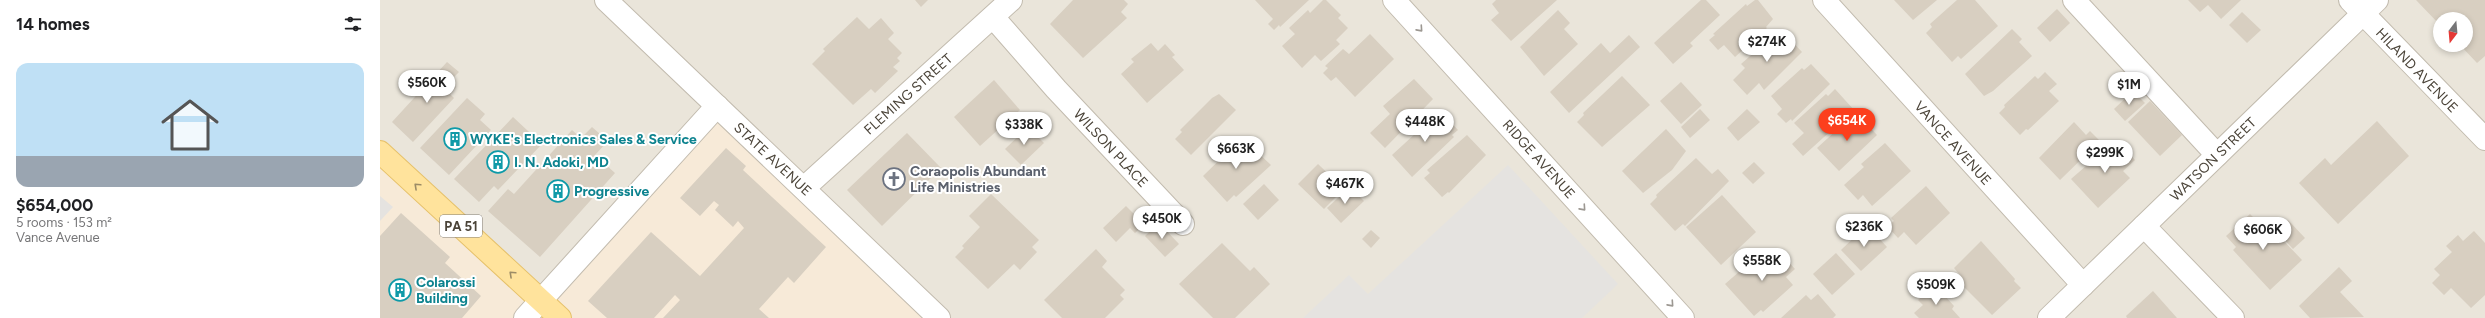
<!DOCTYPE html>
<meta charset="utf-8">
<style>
:root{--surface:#fff;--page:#f6f6f6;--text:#202124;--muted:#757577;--accent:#fc3f1d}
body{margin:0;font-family:Figtree,sans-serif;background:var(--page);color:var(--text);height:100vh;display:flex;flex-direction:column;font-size:15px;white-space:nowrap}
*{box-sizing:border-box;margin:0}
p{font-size:13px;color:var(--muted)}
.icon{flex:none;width:22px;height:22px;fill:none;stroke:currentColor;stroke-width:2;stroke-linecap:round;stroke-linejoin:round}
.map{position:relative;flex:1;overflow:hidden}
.panel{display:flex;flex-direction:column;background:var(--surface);width:380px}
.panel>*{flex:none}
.needle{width:26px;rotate:196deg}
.tools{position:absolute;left:2053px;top:12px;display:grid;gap:8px}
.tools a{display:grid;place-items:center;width:40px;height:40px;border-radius:50%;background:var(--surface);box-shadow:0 2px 6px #0003;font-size:20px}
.price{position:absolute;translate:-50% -34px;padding:0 9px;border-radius:14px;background:#fff;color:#222;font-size:13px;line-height:26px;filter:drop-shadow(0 1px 2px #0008)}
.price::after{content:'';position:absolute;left:50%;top:24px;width:12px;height:9px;margin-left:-6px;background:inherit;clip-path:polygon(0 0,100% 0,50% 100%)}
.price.on{background:var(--accent);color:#fff}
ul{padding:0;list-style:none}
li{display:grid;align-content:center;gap:8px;height:212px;padding:0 16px}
li span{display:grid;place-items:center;height:124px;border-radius:12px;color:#555}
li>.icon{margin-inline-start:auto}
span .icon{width:72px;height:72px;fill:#fffc;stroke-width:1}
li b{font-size:17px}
h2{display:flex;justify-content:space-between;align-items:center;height:48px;padding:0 16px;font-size:17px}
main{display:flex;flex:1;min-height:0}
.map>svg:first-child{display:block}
.residential{fill:#eae5da;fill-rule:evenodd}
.commercial{fill:#f7ead8}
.parking{fill:#e5e3e0}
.building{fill:#d8cfc1}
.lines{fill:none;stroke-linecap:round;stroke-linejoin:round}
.minor-casing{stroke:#c2bbae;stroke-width:24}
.major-casing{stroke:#e6c16a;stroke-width:24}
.minor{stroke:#fff;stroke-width:22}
.major{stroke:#ffe39c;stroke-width:22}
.oneway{stroke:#9c9892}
.oneway2{stroke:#9c8c66}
.labels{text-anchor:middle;stroke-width:4;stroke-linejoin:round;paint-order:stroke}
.shield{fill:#fff;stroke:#817c74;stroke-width:1}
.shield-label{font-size:13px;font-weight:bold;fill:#4b4439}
.street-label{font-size:14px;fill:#4b4439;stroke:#fff}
.culture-label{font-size:14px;font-weight:bold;fill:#0d838f;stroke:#fff;text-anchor:start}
.worship-label{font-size:14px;font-weight:bold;fill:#5b616d;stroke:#fff;text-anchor:start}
</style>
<main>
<section class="panel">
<h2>14 homes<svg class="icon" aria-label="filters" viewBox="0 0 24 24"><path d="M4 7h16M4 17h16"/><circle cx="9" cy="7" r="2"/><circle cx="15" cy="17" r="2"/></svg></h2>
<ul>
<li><span style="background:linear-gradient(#bfe0f5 75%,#9aa5b1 0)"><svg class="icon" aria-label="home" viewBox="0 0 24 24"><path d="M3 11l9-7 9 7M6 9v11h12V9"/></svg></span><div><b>$654,000</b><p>5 rooms · 153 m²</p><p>Vance Avenue</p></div></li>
</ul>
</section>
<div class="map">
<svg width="2105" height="318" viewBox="0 0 2105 318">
<rect width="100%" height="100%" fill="#f6f3ec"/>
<path class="residential" d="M0,0H2105V318H559L161,301L0,152ZM2060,19H2086V45H2060Z"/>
<polygon class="commercial" points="337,106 559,318 0,318 0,152 161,300"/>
<g class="parking">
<polygon points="1128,165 1238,284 1202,318 923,318 969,275 988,294"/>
<polygon points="0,196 13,207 0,221"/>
</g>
<g class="building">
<polygon points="535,0 548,0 541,7"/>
<polygon points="693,0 744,0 748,4 741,12 747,18 703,58 670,24"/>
<polygon points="875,0 929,0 900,27 899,25 894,30 888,24 893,19"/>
<polygon points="943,0 946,0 961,15 958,18 968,28 956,40 960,44 941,61 935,55 922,68 902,46 915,34 909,28 928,10 930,13"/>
<polygon points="1116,0 1177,0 1131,41 1111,20 1119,13 1112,4"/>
<polygon points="1321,0 1326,0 1340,15 1310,43 1313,46 1293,64 1274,43"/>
<polygon points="1375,0 1378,0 1393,19 1386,27 1387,28 1355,57 1344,45 1338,50 1329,40 1335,35 1333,34 1366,4 1367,6"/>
<polygon points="1514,0 1557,0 1533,20"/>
<polygon points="1577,0 1595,0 1618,26 1581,59 1578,56 1572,62 1546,33 1552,27 1550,24"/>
<polygon points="1808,0 1861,0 1841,19 1828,5 1820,12"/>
<polygon points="2036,0 2105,0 2105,56 2097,63 2080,45 2086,45 2086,19 2060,19 2060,25"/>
<polygon points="1677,9 1690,23 1670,42 1657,28"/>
<polygon points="1178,10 1190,23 1184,29 1198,44 1164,76 1140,47"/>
<polygon points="1862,12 1881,30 1867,43 1849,25"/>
<polygon points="477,17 489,29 501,18 514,33 508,39 522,53 517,58 520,61 513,67 518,71 495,93 491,89 473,105 432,64 445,51 443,49"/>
<polygon points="1632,29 1642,39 1639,42 1652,56 1613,91 1604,96 1585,74"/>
<polygon points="1402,31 1422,52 1384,90 1379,83 1367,95 1353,80 1365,68 1361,64 1394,35 1395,37"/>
<polygon points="990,34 1014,59 975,97 956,77 951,81 943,73 948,68 945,66 963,49 969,54"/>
<polygon points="1249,35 1260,47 1189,113 1170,92 1221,43 1230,53"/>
<polygon points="771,43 778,51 785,44 795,55 792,57 804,70 767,103 741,74 754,62 751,59"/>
<polygon points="67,62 79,72 70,81 76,87 70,94 74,98 33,142 12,122"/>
<polygon points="1431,64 1450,84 1412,121 1411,119 1406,123 1397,114 1402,109 1391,96 1422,68 1424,70"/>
<polygon points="1665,72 1677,84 1669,91 1679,101 1648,130 1646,129 1640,135 1619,113 1625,107 1624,105 1655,76 1658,79"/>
<polygon points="1242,76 1270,105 1222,147 1197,122 1204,115 1203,113"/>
<polygon points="1034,79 1053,99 1005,148 990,133 1010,114 1003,106"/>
<polygon points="614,80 640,110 600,146 574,117"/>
<polygon points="1301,82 1322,105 1301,124 1280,101"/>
<polygon points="1455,89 1474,110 1423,156 1412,144 1424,133 1414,123 1446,94 1448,96"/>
<polygon points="1753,91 1765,103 1745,121 1734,109"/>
<polygon points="839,94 856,110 811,155 795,139 802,132 800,130 832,98"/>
<polygon points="87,98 105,114 100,120 111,130 69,175 40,148"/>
<polygon points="1770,101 1802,135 1780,156 1748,122"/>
<polygon points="1320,109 1330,120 1310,138 1301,127"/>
<polygon points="1367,109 1380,122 1358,141 1347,128"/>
<polygon points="1059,110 1078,130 1072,135 1074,137 1032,177 1012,155 1036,133 1033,130 1051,113 1053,115"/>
<polygon points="1478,115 1497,135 1459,171 1437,148 1470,118 1471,120"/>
<polygon points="133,117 162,144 118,190 114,186 99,202 74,179"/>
<polygon points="1997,121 2029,156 1958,224 1919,183 1945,158 1951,165"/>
<polygon points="1694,122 1706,135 1710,131 1720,141 1680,180 1659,158"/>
<polygon points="212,127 228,141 215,155 235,173 160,257 108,211 128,189 134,194 192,130 201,138"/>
<polygon points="648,127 664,143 641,165 625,149"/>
<polygon points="1286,129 1306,151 1292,170 1263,193 1242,171"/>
<polygon points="527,133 561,168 502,226 467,190"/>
<polygon points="1087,135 1106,155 1069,193 1068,192 1062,197 1044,178 1050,173 1047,170"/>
<polygon points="862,138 891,165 856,197 854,195 847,202 823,176"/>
<polygon points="1736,140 1755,160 1743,171 1750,178 1718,208 1691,179"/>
<polygon points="1505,143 1531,171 1492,206 1483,195 1478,200 1464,185 1484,167 1481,164"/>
<polygon points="346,148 366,166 363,170 446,247 414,283 408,277 379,309 389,318 283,318 300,300 295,295 274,318 227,318 208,301 271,232 320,276 364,228 358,221 353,227 335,210 339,205 334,201 320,216 300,198"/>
<polygon points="1316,158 1332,174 1338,169 1349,181 1305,226 1303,224 1295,231 1270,204 1277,197 1276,195"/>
<polygon points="1374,162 1385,173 1373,184 1362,173"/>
<polygon points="938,164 964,189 944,209 918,184"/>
<polygon points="884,184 899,200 878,220 863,204"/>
<polygon points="1546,186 1570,213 1536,245 1524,232 1518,238 1507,226 1514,221 1511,218"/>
<polygon points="970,187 984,201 961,223 947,208"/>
<polygon points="611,194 659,240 652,247 657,252 640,270 634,264 608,289 575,257 584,248 582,246 600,227 589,216"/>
<polygon points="1342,195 1376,232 1341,265 1306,227"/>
<polygon points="746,206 764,224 755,233 750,228 736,242 723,228"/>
<polygon points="21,213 70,257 65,263 101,296 82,318 0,318 0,236"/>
<polygon points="1870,214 1880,224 1884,220 1922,260 1890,290 1853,250 1856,247 1846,236"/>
<polygon points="1908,220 1925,238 1913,249 1896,231"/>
<polygon points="779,223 799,244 785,257 765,236"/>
<polygon points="1487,225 1507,247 1481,271 1461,250"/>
<polygon points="991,230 1000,238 991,248 982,239"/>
<polygon points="2094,231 2105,243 2105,295 2091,308 2071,288 2064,295 2052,283 2060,275 2054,269 2072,252 2066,246 2078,235 2083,241"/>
<polygon points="1601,241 1635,279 1634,281 1641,288 1612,315 1575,278 1579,274 1574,268"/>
<polygon points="842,243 870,271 874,267 890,284 855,318 833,318 799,284"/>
<polygon points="1396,248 1415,269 1406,277 1413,285 1383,312 1381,310 1374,316 1345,284 1368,264 1372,268"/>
<polygon points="716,249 727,261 722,267 745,290 740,295 744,299 725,318 682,318 664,300"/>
<polygon points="1456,253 1475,274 1452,295 1433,274"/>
<polygon points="1959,267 1972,281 1960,292 1984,317 1930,318 1919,306"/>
<polygon points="1555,285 1574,306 1572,309 1580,318 1539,318 1534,313 1543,305 1538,300"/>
<polygon points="1773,291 1797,318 1747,318 1746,316"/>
<polygon points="1438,294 1456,315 1453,318 1401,318 1426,295 1431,300"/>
</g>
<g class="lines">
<g class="minor-casing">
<g id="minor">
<polyline points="226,0 559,318"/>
<polyline points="1014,0 1303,318"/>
<polyline points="1444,0 1703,285"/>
<polyline points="1694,0 1837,155"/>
<polyline points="1970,0 2105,139"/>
<polyline points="613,17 676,89 803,224"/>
<polyline points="424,188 631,0"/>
<polyline points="1764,226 1853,318"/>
<polyline points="145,318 337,106"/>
<polyline points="1669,318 1997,0"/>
</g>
</g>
<g class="major-casing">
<polyline id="major" points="0,152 180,318"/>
</g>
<use href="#minor" class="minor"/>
<use href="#major" class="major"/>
</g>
<defs><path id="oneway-chevron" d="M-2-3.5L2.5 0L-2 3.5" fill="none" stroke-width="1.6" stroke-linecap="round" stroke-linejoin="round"/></defs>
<g class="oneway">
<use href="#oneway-chevron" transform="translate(1040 29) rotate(48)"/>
<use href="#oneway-chevron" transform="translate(1203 208) rotate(48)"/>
<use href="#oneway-chevron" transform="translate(1291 304) rotate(48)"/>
</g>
<g class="oneway2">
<use href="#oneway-chevron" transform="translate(37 186) rotate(-137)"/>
<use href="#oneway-chevron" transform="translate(132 274) rotate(-137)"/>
</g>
<defs>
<g id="building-ring" transform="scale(1.15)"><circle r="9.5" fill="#fff" stroke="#0f9aa8" stroke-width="1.5"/><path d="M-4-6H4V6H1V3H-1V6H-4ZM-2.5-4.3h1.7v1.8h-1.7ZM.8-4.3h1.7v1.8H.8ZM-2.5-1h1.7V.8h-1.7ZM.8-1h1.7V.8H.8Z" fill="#0f9aa8"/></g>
<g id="church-ring" transform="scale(1.15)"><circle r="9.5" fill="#fff" stroke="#6b7280" stroke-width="1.5"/><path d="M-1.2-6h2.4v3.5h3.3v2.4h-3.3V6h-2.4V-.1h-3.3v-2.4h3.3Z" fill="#6b7280"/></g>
</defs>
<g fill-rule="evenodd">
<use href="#building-ring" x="75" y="139"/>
<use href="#building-ring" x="118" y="162"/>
<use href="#church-ring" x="514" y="179"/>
<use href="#building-ring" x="178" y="191"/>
<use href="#building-ring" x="20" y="290"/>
</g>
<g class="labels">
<rect class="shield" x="60" y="215" width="42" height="22" rx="3"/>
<g class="shield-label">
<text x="81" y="231">PA 51</text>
</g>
<g class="street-label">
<text transform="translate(2037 70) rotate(46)" y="5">HILAND AVENUE</text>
<text transform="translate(528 94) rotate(-42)" y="5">FLEMING STREET</text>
<text transform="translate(1573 143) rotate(48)" y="5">VANCE AVENUE</text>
<text transform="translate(731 148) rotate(47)" y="5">WILSON PLACE</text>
<text transform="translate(393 159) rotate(43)" y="5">STATE AVENUE</text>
<text transform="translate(1159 159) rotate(48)" y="5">RIDGE AVENUE</text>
<text transform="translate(1833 159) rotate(-44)" y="5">WATSON STREET</text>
</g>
<g class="culture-label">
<text x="90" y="144">WYKE's Electronics Sales &amp; Service</text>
<text x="134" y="167">I. N. Adoki, MD</text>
<text x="194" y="196">Progressive</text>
<text x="36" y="287">Colarossi<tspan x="36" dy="16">Building</tspan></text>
</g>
<g class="worship-label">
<text x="530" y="176">Coraopolis Abundant<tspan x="530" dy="16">Life Ministries</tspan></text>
</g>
</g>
</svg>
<div class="tools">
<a><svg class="needle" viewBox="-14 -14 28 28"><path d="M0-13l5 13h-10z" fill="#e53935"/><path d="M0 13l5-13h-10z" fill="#757577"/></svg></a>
</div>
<b class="price" style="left:1387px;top:63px">$274K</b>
<b class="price" style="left:47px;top:104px">$560K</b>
<b class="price" style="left:1749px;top:106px">$1M</b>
<b class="price on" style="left:1467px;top:142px">$654K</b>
<b class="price" style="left:1045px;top:143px">$448K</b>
<b class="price" style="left:644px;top:146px">$338K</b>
<b class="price" style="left:856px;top:170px">$663K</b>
<b class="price" style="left:1725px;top:174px">$299K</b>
<b class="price" style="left:965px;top:205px">$467K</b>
<b class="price" style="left:782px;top:240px">$450K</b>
<b class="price" style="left:1484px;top:248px">$236K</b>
<b class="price" style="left:1883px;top:251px">$606K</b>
<b class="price" style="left:1382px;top:282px">$558K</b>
<b class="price" style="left:1556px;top:306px">$509K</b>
</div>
</main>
